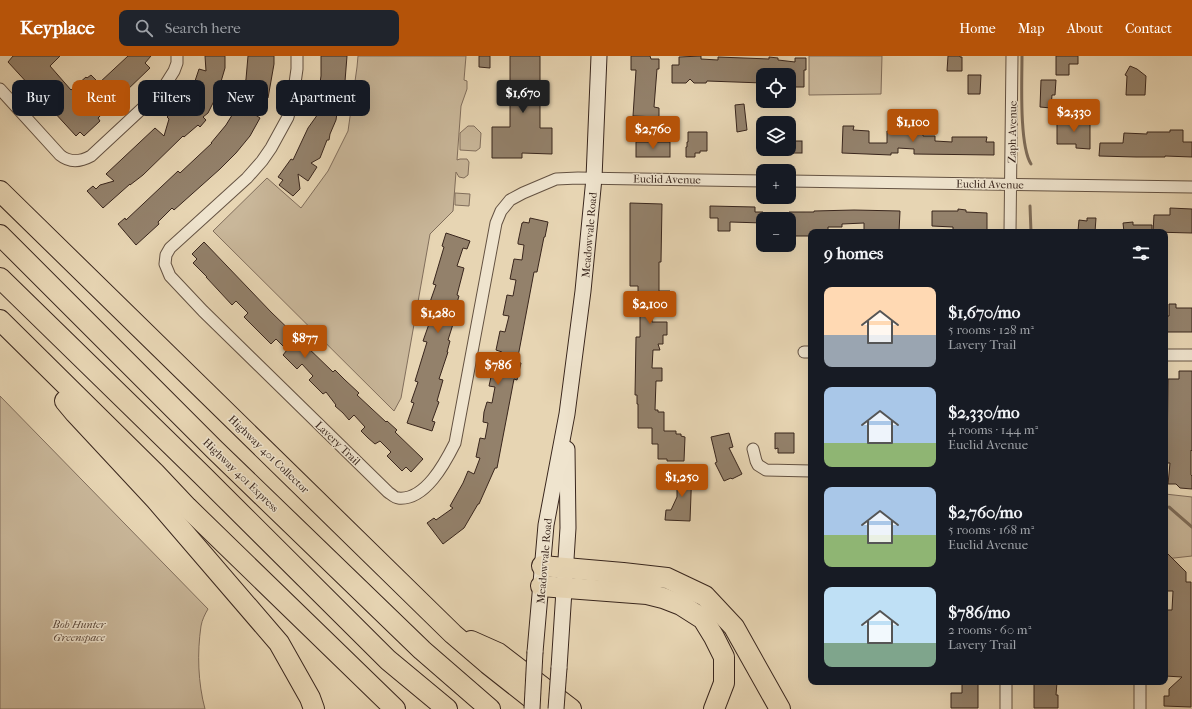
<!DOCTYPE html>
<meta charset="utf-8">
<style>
:root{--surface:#171b24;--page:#20242c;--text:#f1f3f6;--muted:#9ea1a6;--accent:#b45309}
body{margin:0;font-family:"IM FELL French Canon",serif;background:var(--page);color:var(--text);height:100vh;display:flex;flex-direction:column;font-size:15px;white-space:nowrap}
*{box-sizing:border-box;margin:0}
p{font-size:13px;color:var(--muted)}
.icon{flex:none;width:22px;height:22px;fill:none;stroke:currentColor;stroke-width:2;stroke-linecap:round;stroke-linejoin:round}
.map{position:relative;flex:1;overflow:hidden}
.drawer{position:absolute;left:808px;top:173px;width:360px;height:456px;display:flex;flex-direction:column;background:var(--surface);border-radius:8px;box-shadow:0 4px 16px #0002}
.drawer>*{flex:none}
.top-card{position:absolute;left:12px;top:24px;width:380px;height:36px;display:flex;gap:8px}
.tools{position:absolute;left:756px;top:12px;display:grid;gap:8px}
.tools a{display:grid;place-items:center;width:40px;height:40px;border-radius:8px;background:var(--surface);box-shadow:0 4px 16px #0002;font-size:20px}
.price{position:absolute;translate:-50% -34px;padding:0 9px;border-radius:4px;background:var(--accent);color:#fff;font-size:13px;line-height:26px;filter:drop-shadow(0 1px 2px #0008)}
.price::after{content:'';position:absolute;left:50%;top:24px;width:12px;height:9px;margin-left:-6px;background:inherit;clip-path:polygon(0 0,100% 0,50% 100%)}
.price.active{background:#222;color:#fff}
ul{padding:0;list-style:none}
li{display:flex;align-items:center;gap:12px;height:100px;padding:0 16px}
li span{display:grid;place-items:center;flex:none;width:112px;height:80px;border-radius:8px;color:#555}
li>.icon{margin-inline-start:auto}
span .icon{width:48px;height:48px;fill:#fffc;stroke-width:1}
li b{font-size:17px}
h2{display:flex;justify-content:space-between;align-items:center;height:48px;padding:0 16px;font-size:17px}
.tag{padding:0 14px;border-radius:8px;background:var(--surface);box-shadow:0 4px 16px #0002;font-size:14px;line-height:36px}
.tag.active{background:var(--accent);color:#fff}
header{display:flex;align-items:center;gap:24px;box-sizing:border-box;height:56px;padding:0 20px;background:var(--accent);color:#fff}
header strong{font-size:19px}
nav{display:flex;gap:22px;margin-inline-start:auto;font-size:14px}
.search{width:280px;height:36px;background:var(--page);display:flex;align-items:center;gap:10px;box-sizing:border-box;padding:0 14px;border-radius:8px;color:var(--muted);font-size:15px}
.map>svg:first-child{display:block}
.green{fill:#c9b79a;stroke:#816e5c}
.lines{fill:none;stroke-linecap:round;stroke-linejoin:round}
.stream{stroke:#7e6c58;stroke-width:3}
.building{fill:#93816b;stroke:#39261d}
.minor-casing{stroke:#645242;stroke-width:13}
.secondary-casing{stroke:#39261d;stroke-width:17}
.motorway-casing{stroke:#39261d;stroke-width:22}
.minor{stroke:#efe4ce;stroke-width:11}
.secondary{stroke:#efe4ce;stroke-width:15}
.motorway{stroke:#e7d5b3;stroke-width:20}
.secondary-bridge-casing{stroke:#39261d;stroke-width:17;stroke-linecap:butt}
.secondary-bridge{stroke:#efe4ce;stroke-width:15}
.labels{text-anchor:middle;stroke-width:3;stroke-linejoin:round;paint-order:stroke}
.street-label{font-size:11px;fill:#39261d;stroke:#efe4ce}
.park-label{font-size:11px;font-style:italic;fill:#5d4a3c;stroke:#efe4ce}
</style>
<header>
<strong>Keyplace</strong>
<div class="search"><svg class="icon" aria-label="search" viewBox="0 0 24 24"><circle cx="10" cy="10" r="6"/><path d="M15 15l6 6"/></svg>Search here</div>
<nav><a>Home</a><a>Map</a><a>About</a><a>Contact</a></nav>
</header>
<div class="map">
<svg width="1192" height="653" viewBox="0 0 1192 653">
<rect width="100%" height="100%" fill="#e7d5b3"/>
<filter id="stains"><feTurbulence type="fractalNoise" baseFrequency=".005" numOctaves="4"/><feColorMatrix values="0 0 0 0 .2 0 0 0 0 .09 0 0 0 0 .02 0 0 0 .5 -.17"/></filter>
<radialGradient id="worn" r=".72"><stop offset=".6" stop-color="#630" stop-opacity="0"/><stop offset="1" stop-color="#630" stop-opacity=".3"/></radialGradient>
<g class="green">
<polygon points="358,0 466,0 464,24 467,25 467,33 461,50 457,104 460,103 467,103 469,106 468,119 464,122 459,121 456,116 453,155 430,178 401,342 394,355 213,175 267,122 301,152 328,115 348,75 357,11"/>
<polygon points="809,0 882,0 881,38 809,39"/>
<polygon points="468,70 474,70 481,77 480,92 476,95 460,94 460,77"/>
<polygon points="455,137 470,138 469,150 455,149"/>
<path d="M0,340L208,553C205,558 202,564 201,570C197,597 198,627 205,653H0Z"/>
<polygon points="1165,438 1192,441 1192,500 1165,503"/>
</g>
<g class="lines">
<g class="stream">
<path d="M1022,0C1022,24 1019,89 1031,108"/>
<polyline points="1030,150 1031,176"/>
<polyline points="1169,451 1192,471"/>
</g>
</g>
<g class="building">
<polygon points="13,0 60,0 50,10 71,34 86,21 87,22 91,19 99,27 128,0 151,0 145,7 150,12 98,62 100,65 84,80 80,76 76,80 8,6"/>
<polygon points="205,0 225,0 225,12 217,39 208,57 203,61 206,64 200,71 198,69 184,81 183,80 143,119 130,129 130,128 103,152 87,135 93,130 96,133 100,129 114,125 106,118 155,72 164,80 169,63 167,61 182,47 184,49 194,28 199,13 206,15"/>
<polygon points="248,0 274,0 274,8 268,42 261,40 259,49 254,58 260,62 250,80 236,97 220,113 174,154 172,152 158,166 159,168 136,189 118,168 125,162 126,164 178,115 180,117 212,87 211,87 226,69 242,43 246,23"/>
<polygon points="321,0 347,0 344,38 341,51 338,50 336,64 330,78 329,84 327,84 320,102 311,107 317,111 308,125 298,118 300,133 293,140 279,129 283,124 278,121 291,103 293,104 308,72 318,58 313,57 319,34 321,20"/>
<polygon points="479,0 490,0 490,12 479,11"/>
<polygon points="510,0 540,0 540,72 552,72 552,98 522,97 522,102 492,102 492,71 510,71"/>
<polygon points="631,0 650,0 651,3 659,3 659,13 657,13 654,51 659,52 659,61 633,60 636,14 631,14"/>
<polygon points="701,0 701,3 718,4 718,1 769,3 769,1 778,2 778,4 795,6 795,2 806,2 806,14 804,14 804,31 789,31 789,19 763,19 763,27 707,25 706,27 694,27 690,23 686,27 672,27 672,9 679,9 679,1"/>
<polygon points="948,0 960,0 960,1 962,1 962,15 947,15"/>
<polygon points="1056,0 1078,0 1078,8 1069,8 1069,19 1056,19"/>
<polygon points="1130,10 1137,13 1146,20 1145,39 1126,39 1127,20 1125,19"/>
<polygon points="968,19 981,19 980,38 968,38"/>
<polygon points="1041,24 1056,24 1055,39 1052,39 1051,52 1040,51"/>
<polygon points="744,48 747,74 737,76 735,49"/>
<polygon points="1057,61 1068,61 1068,64 1090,65 1090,93 1076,92 1076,88 1057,88"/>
<polygon points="627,66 640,67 639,82 627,82"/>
<polygon points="843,70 854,70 853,74 869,75 869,87 887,87 887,75 904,75 904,70 923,70 923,80 935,80 935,85 952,86 952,81 987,81 986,86 994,86 994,99 914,98 914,93 898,92 898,97 891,97 891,99 842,97"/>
<polygon points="1170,74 1183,74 1183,86 1192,86 1192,101 1165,100 1165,101 1136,101 1099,100 1100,87 1123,87 1124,77 1147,78 1147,76 1170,76"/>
<polygon points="688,76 707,76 707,95 700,95 700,97 695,97 695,101 686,101 686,91 687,91 687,86 688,86"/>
<rect x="789" y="85" width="13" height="12"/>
<rect x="636" y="86" width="34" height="15"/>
<polygon points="630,147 662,148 661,206 659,206 659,235 670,235 670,245 665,245 665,247 652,247 652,266 667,266 667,279 663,279 663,288 658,288 660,294 653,294 652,312 662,312 662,325 656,325 655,354 658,354 658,356 664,356 664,375 676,375 676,378 681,378 681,380 685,381 684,405 667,405 667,403 658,403 658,388 652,388 652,372 638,372 638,348 637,348 637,339 635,339 636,281 640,281 640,241 638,241 638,230 630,230"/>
<polygon points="710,150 755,151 755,156 763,156 763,167 730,166 730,175 718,175 718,162 710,162"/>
<polygon points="1170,152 1192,153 1192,177 1153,176 1154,159 1170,159"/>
<polygon points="958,153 966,154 966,156 987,157 987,176 959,176 959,174 953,174 953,171 932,170 932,155 958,155"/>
<polygon points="854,154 900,155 899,176 864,175 864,167 842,168 842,171 828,171 828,176 811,176 811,180 789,180 789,156 814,156 814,155"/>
<polygon points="530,162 548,166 545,181 544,181 537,216 534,216 517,306 521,307 517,324 514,323 497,412 495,412 479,448 478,448 464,472 443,488 427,467 434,462 436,464 453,452 450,450 463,427 468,415 474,418 480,402 476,401 480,382 485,383 488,367 483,366 484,356 487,346 492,347 495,331 489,330 491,321 494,309 499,310 502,296 496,294 500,275 505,276 509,260 503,259 507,239 513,240 516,224 510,223 514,203 522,204 524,189 518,188 518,186 522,167 523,167 523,166 529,167"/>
<polygon points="1087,162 1096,162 1095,176 1078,175 1079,164 1087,165"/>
<polygon points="1133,166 1133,169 1152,169 1152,176 1124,176 1123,167"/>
<polygon points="446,177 470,185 467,193 463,192 457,210 464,212 457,239 459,240 456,250 453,249 449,263 454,265 448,284 450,285 447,296 448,296 439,323 443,324 437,345 439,346 432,365 435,366 432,375 407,367 414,347 411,346 418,326 415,325 427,286 423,285 436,248 430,246 436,229 433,228 444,191 442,190"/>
<polygon points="204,186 271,256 333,316 335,314 345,324 359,337 357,339 386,366 387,365 397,374 395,376 423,403 411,416 406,411 402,415 387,400 391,396 380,385 375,388 368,382 361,375 365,371 354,359 349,364 343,357 335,350 336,349 326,336 323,338 309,324 313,320 302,308 297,313 283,299 287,294 276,283 271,288 244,261 248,257 236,245 232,249 206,221 207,221 193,207 197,203 192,198"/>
<polygon points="1169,248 1176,248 1176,252 1192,252 1192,276 1165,276 1166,260 1169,260"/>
<polygon points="1179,315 1192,315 1192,395 1191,394 1191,419 1192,420 1192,433 1180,432 1176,428 1168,428 1170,407 1167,407 1168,323 1179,323"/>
<polygon points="729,377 733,391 729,392 742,418 732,423 731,422 724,425 715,407 717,406 711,381"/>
<polygon points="775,377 794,377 794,397 778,397 778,392 775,393"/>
<polygon points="680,412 692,412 690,465 665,464 666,454 671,454 677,441 677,420 680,420"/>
<polygon points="1165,495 1186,516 1186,526 1191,526 1191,651 1164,650 1164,640 1169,640 1169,633 1182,621 1165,620 1165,554 1172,554 1173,535 1166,535"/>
<polygon points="962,626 978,626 978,652 951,652 951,637 962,637"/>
<polygon points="1034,626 1057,626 1056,639 1058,639 1058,652 1034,652"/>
</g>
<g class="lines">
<g class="minor-casing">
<g id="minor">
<path d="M297,0V13L293,41L288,61L271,92L262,105L247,122L170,192L166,199L165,208L170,220L203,255L388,436C391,438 395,442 398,442C425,445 445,407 455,387L496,167L501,155L510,144L523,137L556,123L578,122L763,125"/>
<path d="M0,33L60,99C70,107 80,106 91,100L162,34L174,15L177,7V0"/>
<polyline points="789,125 1192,131"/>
<polyline points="1010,176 1012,0"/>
<polyline points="804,296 811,296"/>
<polyline points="1165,299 1192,299"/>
<polyline points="753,393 756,405 758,409 766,414 811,415"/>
<polyline points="1006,653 1006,626"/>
<polyline points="1140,653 1140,626"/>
</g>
</g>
<g class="secondary-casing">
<g id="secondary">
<polyline points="535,596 546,469 567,358 583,235 594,122 599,0"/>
<polyline points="559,612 568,472 567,393"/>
</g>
</g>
<g class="motorway-casing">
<g id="motorway">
<polyline points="0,135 453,578 488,608 545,653"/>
<polyline points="0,179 215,394 422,594 490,653"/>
<polyline points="0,222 202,419 388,604 447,653"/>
<polyline points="0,264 155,417 187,451 395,653"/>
<polyline points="65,345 75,357 156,444 279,587 310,642 314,653"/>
<polyline points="542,510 623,517 667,522 705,540 734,571 780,653"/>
<polyline points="541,530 647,538 663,542 681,549 703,563 714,581 724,601 724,627 714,653"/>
<polyline points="471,585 498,597 571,653"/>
</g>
</g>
<use href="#minor" class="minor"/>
<use href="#secondary" class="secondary"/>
<use href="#motorway" class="motorway"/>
<g class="secondary-bridge-casing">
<g id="secondary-bridge">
<polyline points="532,653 535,596"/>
<polyline points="556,653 559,612"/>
</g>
</g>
<use href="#secondary-bridge" class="secondary-bridge"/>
</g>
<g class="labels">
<g class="street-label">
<text transform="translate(1012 76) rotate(-89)" y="4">Zaph Avenue</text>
<text transform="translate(667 123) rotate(1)" y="4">Euclid Avenue</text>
<text transform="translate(990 128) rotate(1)" y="4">Euclid Avenue</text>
<text transform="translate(589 179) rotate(-85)" y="4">Meadowvale Road</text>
<text transform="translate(338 387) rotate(44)" y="4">Lavery Trail</text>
<text transform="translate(269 398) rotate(44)" y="4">Highway 401 Collector</text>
<text transform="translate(241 419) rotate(44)" y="4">Highway 401 Express</text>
<text transform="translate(544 505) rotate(-85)" y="4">Meadowvale Road</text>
</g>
<g class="park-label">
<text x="79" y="572">Bob Hunter<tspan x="79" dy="13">Greenspace</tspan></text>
</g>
</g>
<rect width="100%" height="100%" filter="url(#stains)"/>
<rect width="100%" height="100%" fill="url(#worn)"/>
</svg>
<div class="tools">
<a><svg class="icon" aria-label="locate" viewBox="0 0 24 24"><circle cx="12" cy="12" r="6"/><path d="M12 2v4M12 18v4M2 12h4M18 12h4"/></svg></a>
<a><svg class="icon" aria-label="layers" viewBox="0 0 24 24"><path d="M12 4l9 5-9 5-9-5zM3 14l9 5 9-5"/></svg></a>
<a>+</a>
<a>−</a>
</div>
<b class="price active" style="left:523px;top:58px">$1,670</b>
<b class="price" style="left:1074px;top:77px">$2,330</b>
<b class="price" style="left:913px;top:87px">$1,100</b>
<b class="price" style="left:653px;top:94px">$2,760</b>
<b class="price" style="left:650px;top:269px">$2,100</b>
<b class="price" style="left:438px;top:278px">$1,280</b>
<b class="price" style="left:305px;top:303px">$877</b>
<b class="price" style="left:498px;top:330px">$786</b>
<b class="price" style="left:682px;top:442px">$1,250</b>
<div class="top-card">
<a class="tag">Buy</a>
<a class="tag active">Rent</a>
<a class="tag">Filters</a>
<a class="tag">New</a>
<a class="tag">Apartment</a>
</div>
<section class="drawer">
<h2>9 homes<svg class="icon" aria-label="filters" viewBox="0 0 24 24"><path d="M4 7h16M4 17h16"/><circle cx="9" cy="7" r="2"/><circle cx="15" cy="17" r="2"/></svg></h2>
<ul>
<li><span style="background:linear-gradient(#ffd9b3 60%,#9aa5b1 0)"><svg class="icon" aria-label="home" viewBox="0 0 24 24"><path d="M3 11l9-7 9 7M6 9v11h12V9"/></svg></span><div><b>$1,670/mo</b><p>5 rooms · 128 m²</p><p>Lavery Trail</p></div></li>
<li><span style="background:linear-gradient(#a9c7e8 70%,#8fb573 0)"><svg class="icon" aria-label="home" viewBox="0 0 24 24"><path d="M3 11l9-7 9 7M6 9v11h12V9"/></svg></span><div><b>$2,330/mo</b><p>4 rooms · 144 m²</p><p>Euclid Avenue</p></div></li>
<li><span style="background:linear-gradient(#a9c7e8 60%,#8fb573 0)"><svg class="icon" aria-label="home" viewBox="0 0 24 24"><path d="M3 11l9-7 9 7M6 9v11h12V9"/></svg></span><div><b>$2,760/mo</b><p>5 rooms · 168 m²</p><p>Euclid Avenue</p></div></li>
<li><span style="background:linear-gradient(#bfe0f5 70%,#7fa58c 0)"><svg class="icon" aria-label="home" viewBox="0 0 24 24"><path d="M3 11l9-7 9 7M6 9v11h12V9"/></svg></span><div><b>$786/mo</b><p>2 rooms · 60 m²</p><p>Lavery Trail</p></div></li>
</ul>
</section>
</div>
